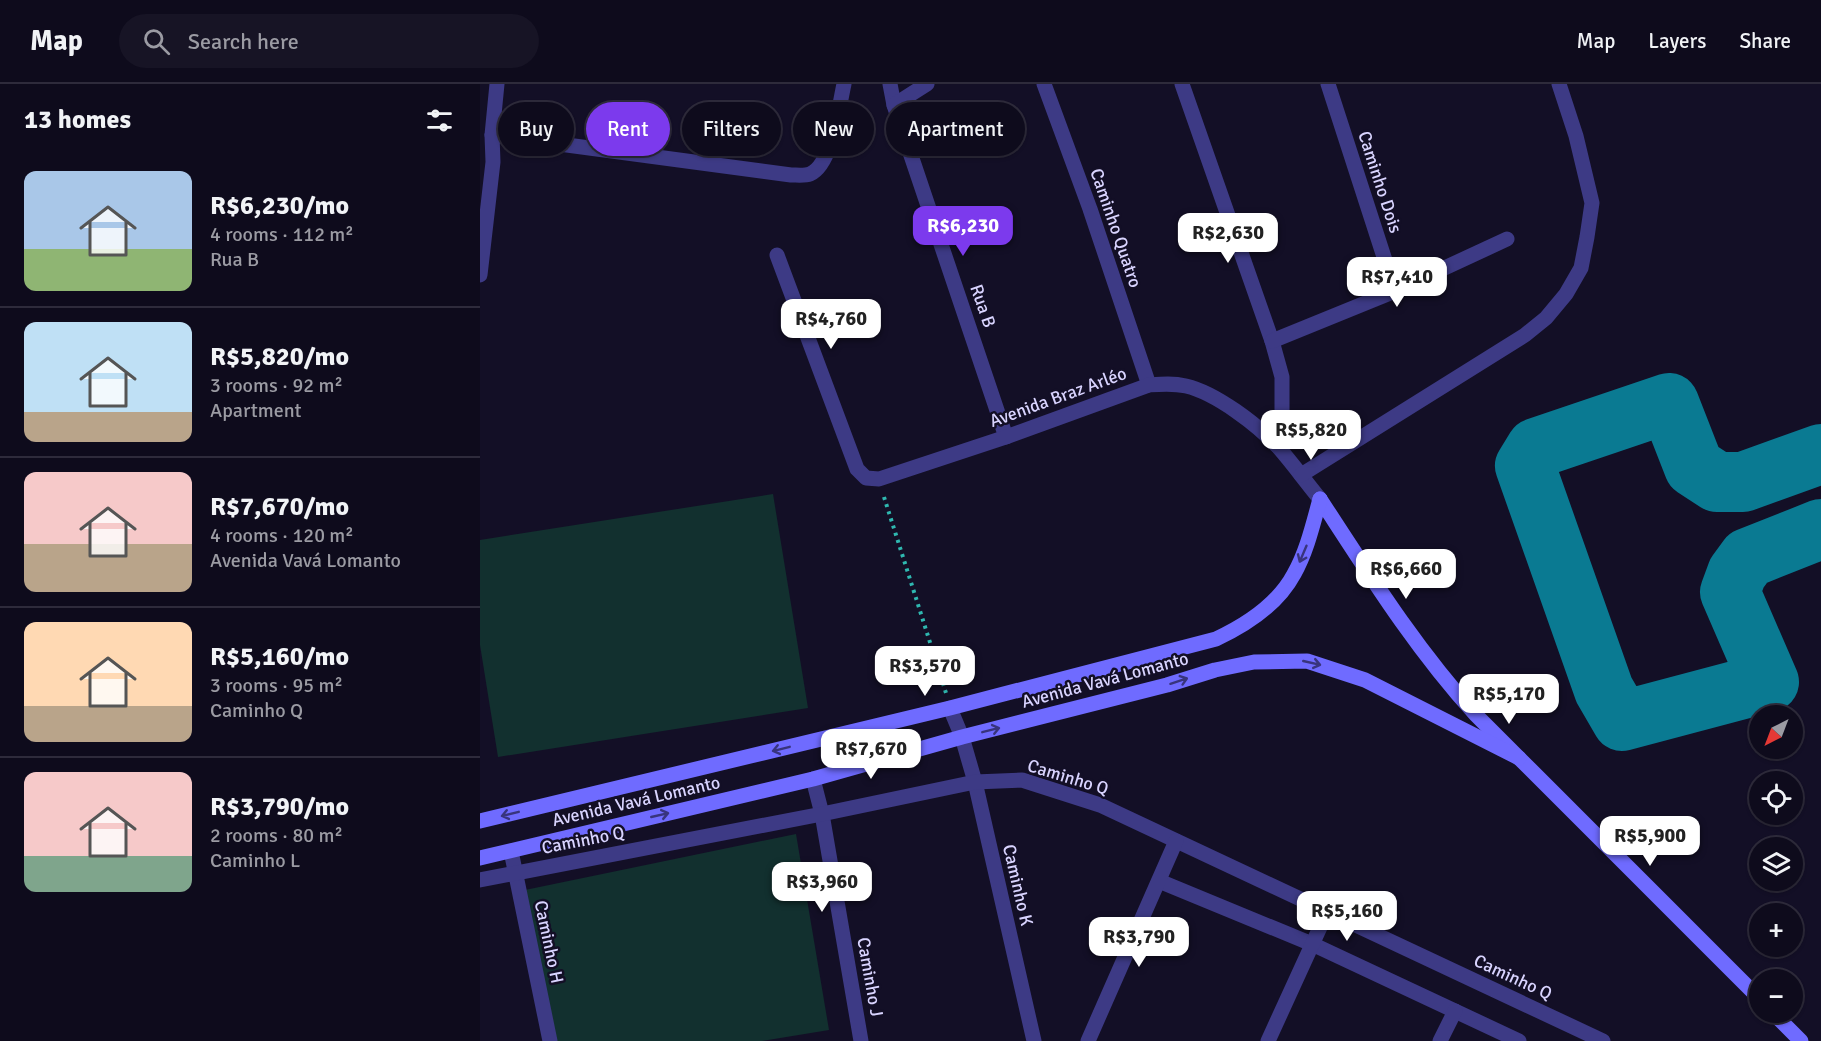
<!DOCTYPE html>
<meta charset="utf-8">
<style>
:root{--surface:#0e0b1c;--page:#171425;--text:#f1f3f6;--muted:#9b9ba3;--line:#2e2b3b;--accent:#7c3aed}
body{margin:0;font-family:Signika,sans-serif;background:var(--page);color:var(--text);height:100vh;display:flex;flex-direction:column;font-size:22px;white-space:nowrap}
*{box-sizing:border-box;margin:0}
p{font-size:20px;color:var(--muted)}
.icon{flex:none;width:33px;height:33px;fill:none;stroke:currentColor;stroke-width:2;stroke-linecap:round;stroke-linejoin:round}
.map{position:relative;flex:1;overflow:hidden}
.sheet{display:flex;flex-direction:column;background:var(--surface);width:480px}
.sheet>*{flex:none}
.guide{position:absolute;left:18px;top:18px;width:570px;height:54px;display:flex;gap:12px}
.needle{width:39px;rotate:222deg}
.buttons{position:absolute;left:1269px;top:621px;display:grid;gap:12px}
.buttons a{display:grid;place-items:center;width:54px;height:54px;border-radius:50%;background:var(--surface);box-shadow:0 2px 4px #0004,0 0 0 2px var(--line);font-size:30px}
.price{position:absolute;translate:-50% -51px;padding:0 14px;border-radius:12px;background:#fff;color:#222;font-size:20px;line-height:39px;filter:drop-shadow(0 2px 3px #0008)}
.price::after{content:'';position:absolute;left:50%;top:36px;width:18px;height:14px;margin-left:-9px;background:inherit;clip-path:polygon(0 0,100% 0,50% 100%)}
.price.selected{background:var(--accent);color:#fff}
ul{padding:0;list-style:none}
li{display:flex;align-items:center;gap:18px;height:150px;padding:0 24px}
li+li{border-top:2px solid var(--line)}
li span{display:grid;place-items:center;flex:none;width:168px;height:120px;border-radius:12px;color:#555}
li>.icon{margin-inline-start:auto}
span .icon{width:72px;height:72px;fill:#fffc;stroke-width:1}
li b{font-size:26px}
h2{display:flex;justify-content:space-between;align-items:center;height:72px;padding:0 24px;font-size:26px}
.tag{padding:0 21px;border-radius:27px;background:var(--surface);box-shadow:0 2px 4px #0004,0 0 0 2px var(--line);font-size:21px;line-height:54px}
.tag.selected{background:var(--accent);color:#fff}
header{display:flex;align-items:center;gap:36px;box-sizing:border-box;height:84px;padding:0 30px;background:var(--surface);border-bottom:2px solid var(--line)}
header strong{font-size:28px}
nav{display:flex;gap:33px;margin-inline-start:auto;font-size:21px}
.search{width:420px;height:54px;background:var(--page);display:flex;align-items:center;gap:15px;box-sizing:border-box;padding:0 21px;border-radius:33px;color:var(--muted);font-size:22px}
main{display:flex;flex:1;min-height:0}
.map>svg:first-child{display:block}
.green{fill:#12302f}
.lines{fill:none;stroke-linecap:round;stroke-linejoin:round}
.taxiway{stroke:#0a7a92;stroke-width:60}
.path{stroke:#2fb8b0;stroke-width:4;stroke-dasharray:3 4.5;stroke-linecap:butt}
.street{stroke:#3d3a85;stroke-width:15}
.secondary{stroke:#6f6bff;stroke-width:15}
.oneway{stroke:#38347d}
.labels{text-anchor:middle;stroke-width:5;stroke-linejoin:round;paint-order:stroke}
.street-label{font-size:18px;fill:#d9d4ff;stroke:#130f26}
</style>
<header>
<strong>Map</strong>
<div class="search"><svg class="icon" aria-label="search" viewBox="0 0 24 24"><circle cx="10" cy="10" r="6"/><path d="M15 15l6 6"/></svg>Search here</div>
<nav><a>Map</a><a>Layers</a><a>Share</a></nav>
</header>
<main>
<section class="sheet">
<h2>13 homes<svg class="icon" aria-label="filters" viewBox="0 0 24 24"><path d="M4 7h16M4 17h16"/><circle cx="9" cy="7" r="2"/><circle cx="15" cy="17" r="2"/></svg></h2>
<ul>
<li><span style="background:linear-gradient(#a9c7e8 65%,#8fb573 0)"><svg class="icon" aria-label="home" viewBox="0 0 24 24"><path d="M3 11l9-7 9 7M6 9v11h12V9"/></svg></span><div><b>R$6,230/mo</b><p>4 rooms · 112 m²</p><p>Rua B</p></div></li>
<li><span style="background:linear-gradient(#bfe0f5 75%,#b9a48a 0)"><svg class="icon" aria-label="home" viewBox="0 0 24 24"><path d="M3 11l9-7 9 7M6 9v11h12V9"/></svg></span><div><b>R$5,820/mo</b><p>3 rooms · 92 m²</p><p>Apartment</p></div></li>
<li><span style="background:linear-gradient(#f6c9c9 60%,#b9a48a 0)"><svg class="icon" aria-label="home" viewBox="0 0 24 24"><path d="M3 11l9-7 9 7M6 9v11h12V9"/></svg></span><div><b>R$7,670/mo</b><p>4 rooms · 120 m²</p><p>Avenida Vavá Lomanto</p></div></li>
<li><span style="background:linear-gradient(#ffd9b3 70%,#b9a48a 0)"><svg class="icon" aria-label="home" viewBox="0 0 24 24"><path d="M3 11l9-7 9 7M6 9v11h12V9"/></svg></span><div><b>R$5,160/mo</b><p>3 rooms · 95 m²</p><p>Caminho Q</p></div></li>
<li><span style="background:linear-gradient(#f6c9c9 70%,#7fa58c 0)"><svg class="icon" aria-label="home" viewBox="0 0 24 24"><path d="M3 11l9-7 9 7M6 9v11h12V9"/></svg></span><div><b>R$3,790/mo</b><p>2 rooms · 80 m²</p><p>Caminho L</p></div></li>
</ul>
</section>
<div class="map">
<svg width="1341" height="957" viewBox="0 0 1341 957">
<rect width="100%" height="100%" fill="#130f26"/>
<g class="green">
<polygon points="293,410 328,624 18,673 0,561 0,456"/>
<polygon points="316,750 349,946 282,957 77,957 45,806"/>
</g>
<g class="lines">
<polyline class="taxiway" points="1341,370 1263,398 1237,398 1214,383 1189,319 1056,364 1045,382 1124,606 1142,637 1289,598 1250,508 1257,489 1268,474 1341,445"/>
<polyline class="path" points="404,413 466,609"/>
<g class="street">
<polyline points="410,0 414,21 526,353"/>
<polyline points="564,0 610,125 669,301"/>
<polyline points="702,0 792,257 802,293 802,333 797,362"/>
<polyline points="848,0 915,207"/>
<polyline points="414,21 447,0"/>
<path d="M12,51L311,91C317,91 325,92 330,90C352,81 359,22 364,0"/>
<path d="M297,171L377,385L386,394L399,395L526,353L669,301C682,300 693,299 706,302C736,309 778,341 799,364C813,380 826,398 840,415"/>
<polyline points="0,191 13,78 12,51 17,0"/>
<polyline points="792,257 915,207 1027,155"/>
<polyline points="821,391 1045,251 1066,234 1086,210 1101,184 1107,153 1112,119 1096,52 1079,0"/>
<polyline points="470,624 482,653 495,698 554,957"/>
<polyline points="333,695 342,730 381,957"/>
<polyline points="31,767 70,957"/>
<polyline points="0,796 342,730 495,698 542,696 620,721 1123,957"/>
<polyline points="679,797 832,860 1039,957"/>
<polyline points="608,957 696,757"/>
<polyline points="788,957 847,828"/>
<polyline points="960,957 975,927"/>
</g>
<g class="secondary">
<path d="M840,415C889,490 935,564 996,631L1280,915"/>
<path d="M0,737L470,624L736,555C766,541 798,520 814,490C827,467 833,440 840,415"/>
<polyline points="0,774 333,695 482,653 687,601 735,586 774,578 827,577 885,596 1039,674"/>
<polyline points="1292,928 1321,957"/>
</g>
</g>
<defs><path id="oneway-shaft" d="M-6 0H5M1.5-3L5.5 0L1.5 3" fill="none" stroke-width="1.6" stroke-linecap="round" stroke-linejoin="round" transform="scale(1.5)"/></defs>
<g class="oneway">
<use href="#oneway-shaft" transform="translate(823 470) rotate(113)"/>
<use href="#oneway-shaft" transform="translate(832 579) rotate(13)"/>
<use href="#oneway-shaft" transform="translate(699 597) rotate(-18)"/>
<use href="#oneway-shaft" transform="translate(511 646) rotate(-14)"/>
<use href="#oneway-shaft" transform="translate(301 665) rotate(166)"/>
<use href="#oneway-shaft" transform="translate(30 730) rotate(166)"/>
<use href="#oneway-shaft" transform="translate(180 731) rotate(-13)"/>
</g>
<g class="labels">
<g class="street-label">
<text transform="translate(900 98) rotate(72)" y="6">Caminho Dois</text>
<text transform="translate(636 144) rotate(71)" y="6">Caminho Quatro</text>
<text transform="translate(503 222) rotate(71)" y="6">Rua B</text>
<text transform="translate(578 313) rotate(-20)" y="6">Avenida Braz Arléo</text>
<text transform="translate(625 596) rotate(-15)" y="6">Avenida Vavá Lomanto</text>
<text transform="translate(588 693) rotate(17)" y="6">Caminho Q</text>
<text transform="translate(156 717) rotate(-13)" y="6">Avenida Vavá Lomanto</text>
<text transform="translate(103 756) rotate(-11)" y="6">Caminho Q</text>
<text transform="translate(538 801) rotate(77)" y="6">Caminho K</text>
<text transform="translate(69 858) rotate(78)" y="6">Caminho H</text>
<text transform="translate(390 893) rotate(80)" y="6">Caminho J</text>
<text transform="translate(1033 893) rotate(25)" y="6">Caminho Q</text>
</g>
</g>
</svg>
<div class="buttons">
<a><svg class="needle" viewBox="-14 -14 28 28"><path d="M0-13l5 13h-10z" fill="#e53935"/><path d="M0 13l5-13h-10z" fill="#9b9ba3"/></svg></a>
<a><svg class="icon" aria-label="locate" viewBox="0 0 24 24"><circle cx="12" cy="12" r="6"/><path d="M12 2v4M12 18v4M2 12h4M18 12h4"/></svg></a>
<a><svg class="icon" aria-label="layers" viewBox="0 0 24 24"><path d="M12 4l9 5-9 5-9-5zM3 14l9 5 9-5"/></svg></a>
<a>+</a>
<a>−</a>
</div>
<b class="price selected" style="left:483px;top:173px">R$6,230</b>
<b class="price" style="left:748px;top:180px">R$2,630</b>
<b class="price" style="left:917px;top:224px">R$7,410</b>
<b class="price" style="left:351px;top:266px">R$4,760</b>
<b class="price" style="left:831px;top:377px">R$5,820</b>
<b class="price" style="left:926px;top:516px">R$6,660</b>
<b class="price" style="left:445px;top:613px">R$3,570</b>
<b class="price" style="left:1029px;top:641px">R$5,170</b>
<b class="price" style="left:391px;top:696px">R$7,670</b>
<b class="price" style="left:1170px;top:783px">R$5,900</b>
<b class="price" style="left:342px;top:829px">R$3,960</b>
<b class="price" style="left:867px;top:858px">R$5,160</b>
<b class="price" style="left:659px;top:884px">R$3,790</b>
<div class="guide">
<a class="tag">Buy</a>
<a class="tag selected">Rent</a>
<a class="tag">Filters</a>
<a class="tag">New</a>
<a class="tag">Apartment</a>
</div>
</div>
</main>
